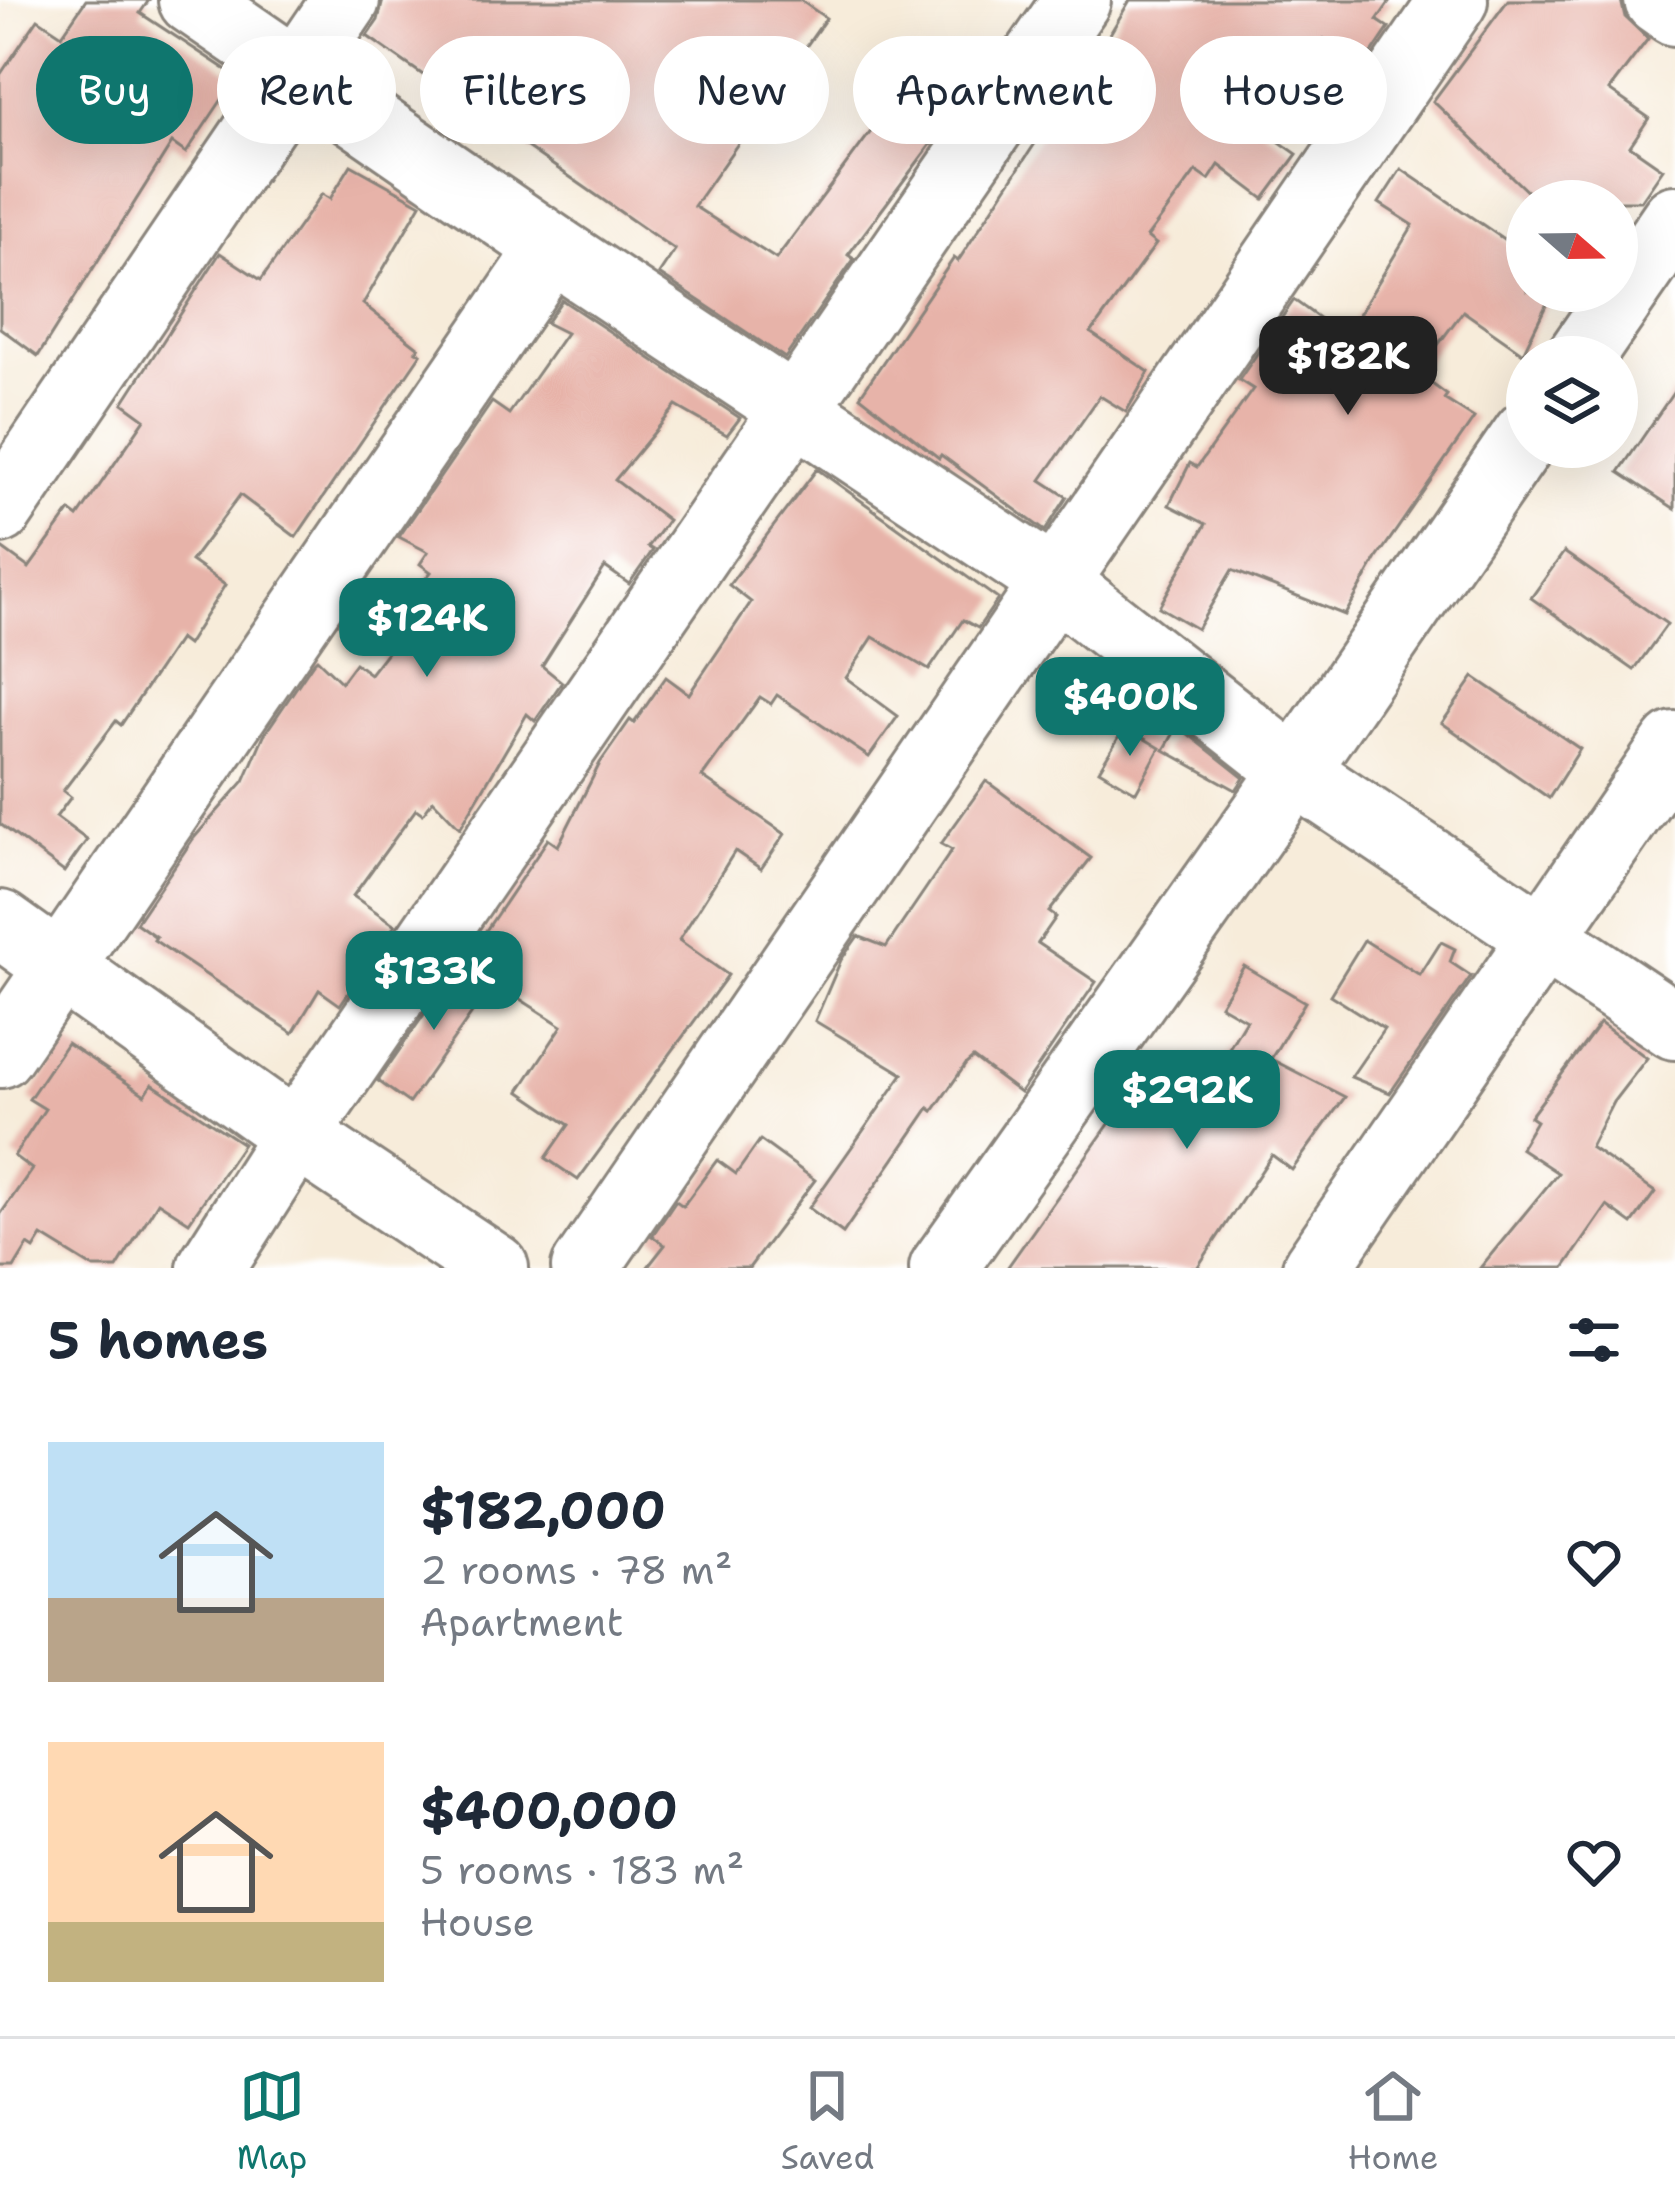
<!DOCTYPE html>
<meta charset="utf-8">
<style>
:root{--surface:#fff;--page:#f2f2f3;--text:#1f2937;--muted:#747a83;--line:#e0e1e3;--accent:#0f766e}
body{margin:0;font-family:"Shantell Sans",sans-serif;background:var(--page);color:var(--text);height:100vh;display:flex;flex-direction:column;font-size:45px;white-space:nowrap}
*{box-sizing:border-box;margin:0}
p{font-size:39px;color:var(--muted)}
.icon{flex:none;width:66px;height:66px;fill:none;stroke:currentColor;stroke-width:2;stroke-linecap:round;stroke-linejoin:round}
.map{position:relative;height:1268px;overflow:hidden}
.panel{display:flex;flex-direction:column;background:var(--surface);flex:1}
.panel>*{flex:none}
.top-card{position:absolute;left:36px;top:36px;width:1605px;height:108px;display:flex;gap:24px}
.needle{width:78px;rotate:110deg}
.tools{position:absolute;left:1506px;top:180px;display:grid;gap:24px}
.tools a{display:grid;place-items:center;width:132px;height:132px;border-radius:50%;background:var(--surface);box-shadow:0 12px 48px #0002;font-size:60px}
.price{position:absolute;translate:-50% -102px;padding:0 27px;border-radius:24px;background:var(--accent);color:#fff;font-size:39px;line-height:78px;filter:drop-shadow(0 3px 6px #0008)}
.price::after{content:'';position:absolute;left:50%;top:72px;width:36px;height:27px;margin-left:-18px;background:inherit;clip-path:polygon(0 0,100% 0,50% 100%)}
.price.active{background:#222;color:#fff}
ul{padding:0;list-style:none}
li{display:flex;align-items:center;gap:36px;height:300px;padding:0 48px}
li span{display:grid;place-items:center;flex:none;width:336px;height:240px;border-radius:0px;color:#555}
li>.icon{margin-inline-start:auto}
span .icon{width:144px;height:144px;fill:#fffc;stroke-width:1}
li b{font-size:51px}
h2{display:flex;justify-content:space-between;align-items:center;height:144px;padding:0 48px;font-size:51px}
.chip{padding:0 42px;border-radius:54px;background:var(--surface);box-shadow:0 12px 48px #0002;font-size:42px;line-height:108px}
.chip.active{background:var(--accent);color:#fff}
.menu{display:flex;justify-content:space-around;align-items:center;height:168px;border-top:3px solid var(--line);background:var(--surface);font-size:33px;color:var(--muted)}
.menu a{display:grid;justify-items:center;gap:6px}
.menu .active{color:var(--accent)}
.map>svg:first-child{display:block}
.building{fill:#e7b3a9}
.lines{fill:none;stroke-linecap:round;stroke-linejoin:round}
.minor-casing{stroke:#8a847b;stroke-width:72}
.minor{stroke:#fff;stroke-width:66}
</style>
<div class="map">
<svg width="1675" height="1268" viewBox="0 0 1675 1268">
<rect width="100%" height="100%" fill="#fff"/>
<filter id="ink" filterUnits="userSpaceOnUse"><feTurbulence type="fractalNoise" baseFrequency=".00833" numOctaves="2"/><feDisplacementMap in="SourceGraphic" scale="24" xChannelSelector="R" yChannelSelector="G"/><feConvolveMatrix kernelMatrix="1 2 1 2 8 2 1 2 1" color-interpolation-filters="sRGB"/></filter>
<filter id="wash" filterUnits="userSpaceOnUse"><feTurbulence type="fractalNoise" baseFrequency=".004" numOctaves="4" result="noise"/><feDisplacementMap in="SourceGraphic" scale="48" xChannelSelector="R" yChannelSelector="G"/><feGaussianBlur stdDeviation="2.7" result="paint"/><feColorMatrix in="noise" values="0 0 0 0 0 0 0 0 0 0 0 0 0 0 0 0 0 1.4 0 .05"/><feComposite in="paint" operator="in"/></filter>
<g filter="url(#wash)">
<rect width="100%" height="100%" fill="#f7ecda"/>
<g id="blocks">
<g class="building">
<polygon points="86,0 149,0 140,13 237,77 186,153 172,143 38,356 0,328 0,75 38,19 62,35"/>
<polygon points="383,0 800,0 826,18 694,206 776,259 901,91 946,124 848,255 854,259 785,358 659,274 675,250 367,36 378,20"/>
<polygon points="1130,0 1391,0 1377,20 1389,28 1362,68 1324,39 1280,103 1283,106 1264,131 1297,154 1264,199 1219,165 1209,180 1196,171 1147,237 1156,244 1091,333 1149,372 1126,412 1100,396 1041,480 1067,497 1045,531 941,455 939,458 860,396 954,258 958,261 1055,113 1061,117"/>
<polygon points="1508,0 1621,0 1625,17 1648,39 1609,90 1649,118 1630,146 1663,169 1641,201 1537,201 1433,101"/>
<polygon points="351,165 421,204 363,304 419,348 416,351 421,354 296,537 240,495 191,561 225,585 187,645 179,639 121,725 116,721 63,791 71,797 56,817 87,840 64,872 0,824 0,547 29,568 70,511 78,517 145,419 123,403 220,253 261,280 322,194 330,199"/>
<polygon points="1401,169 1527,255 1527,291 1553,291 1523,353 1463,311 1417,373 1447,395 1444,399 1474,418 1377,558 1345,615 1232,570 1197,629 1159,607 1206,524 1169,505 1190,463 1197,467 1253,389 1239,380 1294,300 1345,337 1413,225 1379,203"/>
<polygon points="562,300 740,418 727,435 676,406 615,480 668,520 648,547 653,550 629,584 605,567 542,666 562,682 535,721 527,714 460,828 433,800 423,814 416,809 353,896 395,925 340,1005 319,990 293,1033 154,940 156,937 136,923 193,839 244,781 264,735 313,663 317,659 341,682 355,663 370,674 426,602 414,593 431,572 420,564 428,552 399,537 492,402 509,414 566,333 546,323"/>
<polygon points="1675,390 1675,509 1619,472"/>
<polygon points="817,469 998,599 978,628 963,620 929,670 873,637 846,678 898,716 869,757 777,695 771,704 760,697 702,777 785,834 761,869 735,851 679,940 728,975 578,1180 546,1158 569,1125 519,1091 562,1026 464,963 548,839 558,846 600,763 630,720 634,723 666,677 689,694 751,602 729,585"/>
<polygon points="1564,552 1667,624 1634,670 1531,598"/>
<polygon points="1474,677 1580,749 1549,798 1442,723"/>
<polygon points="1178,726 1244,778 1236,790 1164,750"/>
<polygon points="1125,727 1160,748 1136,792 1099,770"/>
<polygon points="986,781 1091,858 1049,912 1056,917 1038,943 1096,982 1020,1093 973,1058 966,1064 933,1111 929,1108 843,1233 809,1208 903,1074 815,1021 841,960 858,936 886,947 952,850 941,844"/>
<polygon points="1364,940 1420,975 1441,942 1455,949 1450,962 1471,976 1390,1093 1351,1077 1384,1029 1330,995"/>
<polygon points="459,964 491,986 409,1103 378,1081"/>
<polygon points="1244,966 1305,1002 1271,1059 1345,1097 1292,1170 1272,1155 1197,1268 1007,1268 1146,1072 1194,1106 1246,1020 1220,1005"/>
<polygon points="1600,1023 1647,1058 1613,1102 1590,1147 1655,1192 1632,1224 1607,1206 1564,1268 1480,1268 1558,1173 1520,1148 1536,1121 1530,1117"/>
<polygon points="67,1043 145,1095 152,1084 243,1144 189,1222 158,1202 117,1268 94,1268 42,1236 34,1249 28,1245 14,1268 0,1268 0,1215 32,1169 14,1156 45,1109 29,1099"/>
<polygon points="760,1140 815,1180 749,1268 647,1268 665,1245 652,1236 676,1201 683,1206 717,1160 736,1174"/>
</g>
</g>
</g>
<g filter="url(#ink)">
<use href="#blocks" fill-opacity="0" stroke="#8a847b" stroke-width="3"/>
<g class="lines">
<g class="minor-casing">
<g id="minor">
<polyline points="192,0 552,248 1056,583 1295,771 1675,1026"/>
<polyline points="1658,0 1675,12"/>
<polyline points="1580,357 1675,219"/>
<polyline points="0,510 346,0"/>
<polyline points="0,924 296,1135 495,1268"/>
<polyline points="0,1054 552,248"/>
<polyline points="211,1268 296,1135 1077,0"/>
<polyline points="585,1268 1454,0"/>
<polyline points="943,1268 1295,771 1527,434"/>
<polyline points="1316,1268 1675,745"/>
</g>
</g>
<use href="#minor" class="minor"/>
</g>
</g>
</svg>
<div class="tools">
<a><svg class="needle" viewBox="-14 -14 28 28"><path d="M0-13l5 13h-10z" fill="#e53935"/><path d="M0 13l5-13h-10z" fill="#747a83"/></svg></a>
<a><svg class="icon" aria-label="layers" viewBox="0 0 24 24"><path d="M12 4l9 5-9 5-9-5zM3 14l9 5 9-5"/></svg></a>
</div>
<b class="price active" style="left:1348px;top:418px">$182K</b>
<b class="price" style="left:427px;top:680px">$124K</b>
<b class="price" style="left:1130px;top:759px">$400K</b>
<b class="price" style="left:434px;top:1033px">$133K</b>
<b class="price" style="left:1187px;top:1152px">$292K</b>
<div class="top-card">
<a class="chip active">Buy</a>
<a class="chip">Rent</a>
<a class="chip">Filters</a>
<a class="chip">New</a>
<a class="chip">Apartment</a>
<a class="chip">House</a>
</div>
</div>
<section class="panel">
<h2>5 homes<svg class="icon" aria-label="filters" viewBox="0 0 24 24"><path d="M4 7h16M4 17h16"/><circle cx="9" cy="7" r="2"/><circle cx="15" cy="17" r="2"/></svg></h2>
<ul>
<li><span style="background:linear-gradient(#bfe0f5 65%,#b9a48a 0)"><svg class="icon" aria-label="home" viewBox="0 0 24 24"><path d="M3 11l9-7 9 7M6 9v11h12V9"/></svg></span><div><b>$182,000</b><p>2 rooms · 78 m²</p><p>Apartment</p></div><svg class="icon" aria-label="heart" viewBox="0 0 24 24"><path d="M12 20l-8-8c-3-5 5-10 8-4 3-6 11-1 8 4z"/></svg></li>
<li><span style="background:linear-gradient(#ffd9b3 75%,#c2b280 0)"><svg class="icon" aria-label="home" viewBox="0 0 24 24"><path d="M3 11l9-7 9 7M6 9v11h12V9"/></svg></span><div><b>$400,000</b><p>5 rooms · 183 m²</p><p>House</p></div><svg class="icon" aria-label="heart" viewBox="0 0 24 24"><path d="M12 20l-8-8c-3-5 5-10 8-4 3-6 11-1 8 4z"/></svg></li>
</ul>
</section>
<nav class="menu">
<a class="active"><svg class="icon" aria-label="map" viewBox="0 0 24 24"><path d="M3 6l6-2 6 2 6-2v14l-6 2-6-2-6 2zM9 4v14M15 6v14"/></svg>Map</a>
<a><svg class="icon" aria-label="saved" viewBox="0 0 24 24"><path d="M7 4h10v16l-5-4-5 4z"/></svg>Saved</a>
<a><svg class="icon" aria-label="home" viewBox="0 0 24 24"><path d="M3 11l9-7 9 7M6 9v11h12V9"/></svg>Home</a>
</nav>
